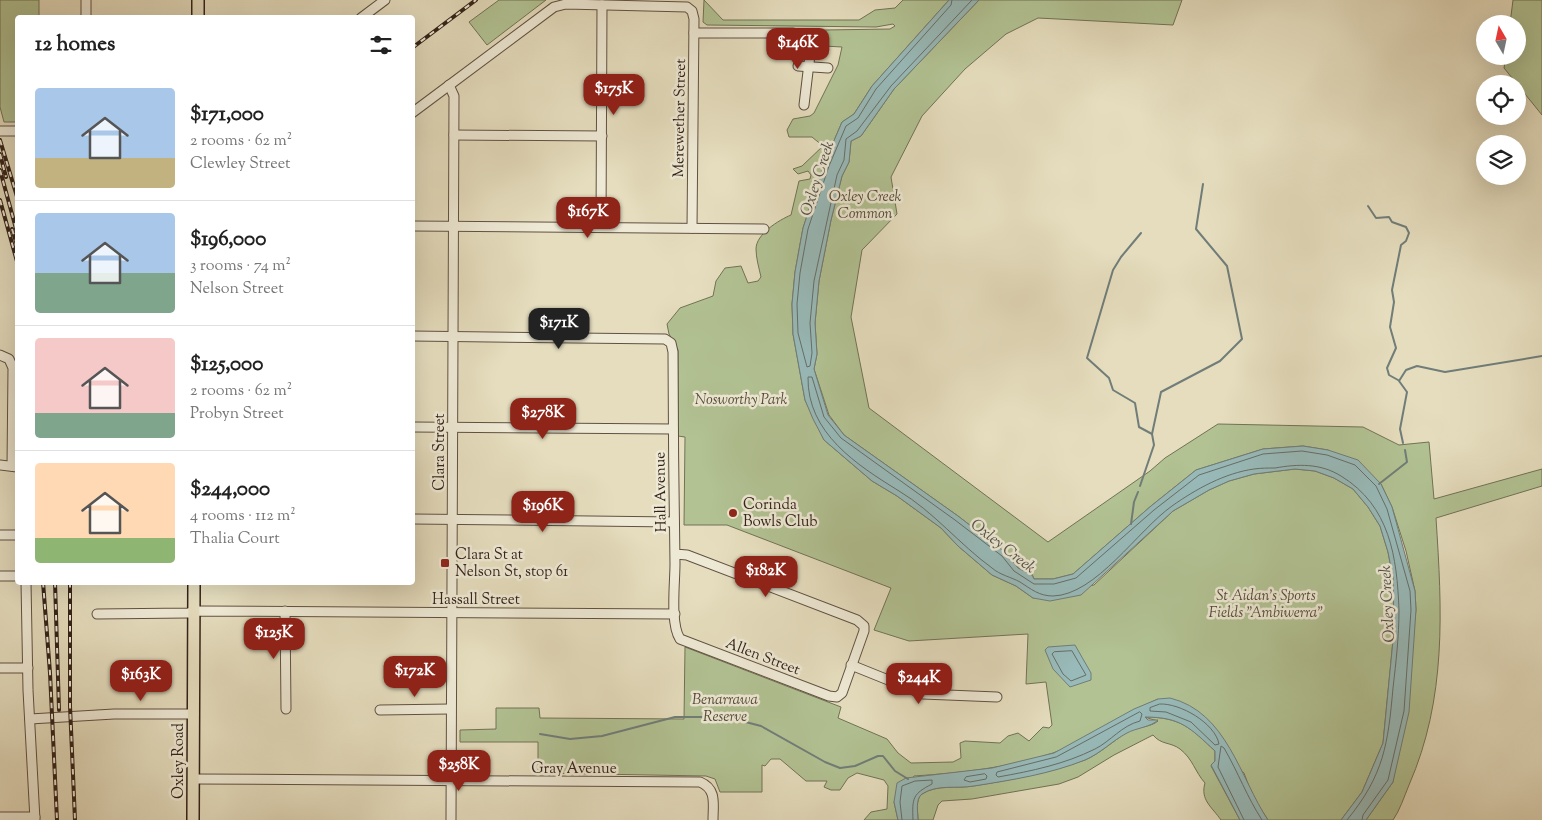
<!DOCTYPE html>
<meta charset="utf-8">
<style>
:root{--surface:#fff;--page:#f2f2f2;--text:#222;--muted:#767676;--line:#e0e0e0;--accent:#8f2418}
body{margin:0;font-family:"Sorts Mill Goudy",serif;background:var(--page);color:var(--text);height:100vh;display:flex;flex-direction:column;font-size:19px;white-space:nowrap}
*{box-sizing:border-box;margin:0}
p{font-size:16px;color:var(--muted)}
.icon{flex:none;width:28px;height:28px;fill:none;stroke:currentColor;stroke-width:2;stroke-linecap:round;stroke-linejoin:round}
.map{position:relative;flex:1;overflow:hidden}
.details{position:absolute;left:15px;top:15px;width:400px;height:570px;display:flex;flex-direction:column;background:var(--surface);border-radius:5px;box-shadow:0 5px 20px #0002}
.details>*{flex:none}
.needle{width:32px;rotate:351deg}
.controls{position:absolute;left:1476px;top:15px;display:grid;gap:10px}
.controls a{display:grid;place-items:center;width:50px;height:50px;border-radius:50%;background:var(--surface);box-shadow:0 5px 20px #0002;font-size:25px}
.price{position:absolute;translate:-50% -42px;padding:0 11px;border-radius:10px;background:var(--accent);color:#fff;font-size:16px;line-height:32px;filter:drop-shadow(0 1px 2px #0008)}
.price::after{content:'';position:absolute;left:50%;top:30px;width:15px;height:11px;margin-left:-8px;background:inherit;clip-path:polygon(0 0,100% 0,50% 100%)}
.price.selected{background:#222;color:#fff}
ul{padding:0;list-style:none}
li{display:flex;align-items:center;gap:15px;height:125px;padding:0 20px}
li+li{border-top:1px solid var(--line)}
li span{display:grid;place-items:center;flex:none;width:140px;height:100px;border-radius:5px;color:#555}
li>.icon{margin-inline-start:auto}
span .icon{width:60px;height:60px;fill:#fffc;stroke-width:1}
li b{font-size:21px}
h2{display:flex;justify-content:space-between;align-items:center;height:60px;padding:0 20px;font-size:21px}
.map>svg:first-child{display:block}
.green{fill:#b2c293;stroke:#727256}
.water{fill:#98bab9;stroke:#707d79}
.lines{fill:none;stroke-linecap:round;stroke-linejoin:round}
.shore{stroke:#666e69;stroke-width:1}
.stream{stroke:#707d79;stroke-width:2}
.minor-casing{stroke:#605142;stroke-width:11}
.major-casing{stroke:#332219;stroke-width:14}
.minor{stroke:#eee9d5;stroke-width:9}
.major{stroke:#e5ddbe;stroke-width:11}
.rail-casing{stroke:#332219;stroke-width:4}
.rail{stroke:#eee9d5;stroke-width:2;stroke-dasharray:5.5;stroke-linecap:butt}
.poi-dot{fill:#8f2418;stroke:#eee9d5;stroke-width:2}
.labels{text-anchor:middle;stroke-width:5;stroke-linejoin:round;paint-order:stroke}
.street-label{font-size:15px;fill:#332219;stroke:#eee9d5}
.park-label{font-size:15px;font-style:italic;fill:#534a38;stroke:#eee9d5}
.poi-label{font-size:15px;fill:#332219;stroke:#eee9d5;text-anchor:start}
.water-label{font-size:16px;font-style:italic;fill:#515049;stroke:#eee9d5}
</style>
<div class="map">
<svg width="1542" height="820" viewBox="0 0 1542 820">
<rect width="100%" height="100%" fill="#e5ddbe"/>
<filter id="stains"><feTurbulence type="fractalNoise" baseFrequency=".004" numOctaves="4"/><feColorMatrix values="0 0 0 0 .2 0 0 0 0 .09 0 0 0 0 .02 0 0 0 .5 -.17"/></filter>
<radialGradient id="worn" r=".72"><stop offset=".6" stop-color="#630" stop-opacity="0"/><stop offset="1" stop-color="#630" stop-opacity=".3"/></radialGradient>
<g class="green">
<polygon points="0,0 39,0 39,17 18,18 17,122 4,122 0,107"/>
<polygon points="499,0 546,0 487,45 469,22"/>
<path d="M704,0L723,20H859L875,10L895,8L903,0H949L872,86L854,114L842,122L824,164L803,228L795,272L792,304L793,334L805,400L824,440L872,481L897,496L941,528L958,546L992,575L1016,586L1033,598L1094,585L1173,511L1209,490L1229,481L1254,474L1295,469L1315,471L1334,478L1353,489L1368,507L1380,526L1388,552L1393,578L1394,630L1383,743L1362,792L1341,820H1268L1253,797L1244,773L1158,699C1123,714 1088,741 1053,753C1008,768 960,773 914,776L894,802L898,820H864L871,812L887,809L888,786L884,780L857,773L848,778L840,790H831L824,787L827,781H806L780,759H771L765,766L762,765V792H720L715,779L706,776L538,773V742H460V730L496,729V708H539L540,718L684,719L685,647L841,707L838,718L887,739L898,753L911,763L953,762L961,758L960,743L965,741L1000,743L1008,736L1018,733L1029,741L1043,727L1049,728L1052,725L1046,682L1026,684L1028,634L909,641L874,630L891,588L727,525H684L685,437L678,436V350L669,334L667,324L680,308L713,296L716,281L725,268L741,266L748,283L758,281L761,277C759,268 756,258 756,249C756,234 779,220 791,215L799,181L810,179L811,175L808,171L798,174L793,169L802,166L823,146L812,137H789L787,130L793,119L810,116L814,113L838,65L842,47L824,46V30L890,29L895,26L893,24L876,27L707,25L703,22Z"/>
<path d="M979,0H1182L1173,25L1038,18L1006,34L965,69L922,116L891,177L897,214L862,250L851,317L869,408L1048,542L1150,471L1165,458L1218,424L1363,427L1399,445L1429,442L1434,499L1542,469V486L1436,518C1442,610 1447,698 1409,785C1404,797 1400,810 1393,820H1366L1393,782L1416,610L1415,591L1406,551L1392,507L1381,484L1328,450L1303,446L1263,449L1196,470L1151,506L1073,574L1053,579H1034L1032,574L1018,568L1006,553L958,516L844,435L829,415L814,369L817,354L815,323L819,281L831,220L842,176L849,162L851,141L861,136L894,89Z"/>
<polygon points="1513,0 1542,0 1542,115 1504,68 1506,56 1518,56 1518,24 1510,24"/>
<path d="M1144,717C1180,717 1190,727 1215,751V761L1211,766L1240,820H1221C1212,807 1200,800 1205,783C1195,772 1193,759 1180,749C1171,742 1161,745 1153,735L1114,755L1078,777L1059,784L972,799L942,801L938,805L933,820H918C918,813 915,799 922,794C937,784 956,789 973,786C1011,780 1049,773 1085,760C1101,753 1114,740 1129,731C1138,727 1151,727 1158,721Z"/>
</g>
<g class="water">
<polygon points="949,0 979,0 894,89 861,136 851,141 849,162 842,176 831,220 819,281 815,323 817,354 814,369 828,415 844,435 958,516 1006,553 1018,568 1032,575 1034,579 1053,579 1073,574 1151,506 1196,470 1263,449 1303,446 1328,450 1358,460 1381,484 1392,507 1415,591 1416,610 1409,712 1393,782 1366,820 1341,820 1362,792 1383,743 1394,630 1393,578 1388,552 1380,526 1368,507 1353,489 1334,478 1315,471 1295,469 1254,474 1229,481 1209,490 1173,511 1081,595 1050,601 1033,598 1016,586 992,575 958,546 941,528 897,496 872,481 824,440 813,419 805,400 793,334 792,304 795,272 803,228 824,164 842,122 854,114 872,86"/>
<polygon points="1075,645 1091,673 1091,680 1070,687 1053,669 1045,650 1048,647"/>
<path d="M1170,698C1227,712 1240,778 1268,820H1240L1211,765L1215,761V751C1190,728 1181,717 1145,717L1148,720H1158C1151,727 1136,728 1127,733C1112,741 1101,753 1085,760C1050,774 1012,780 974,786C956,789 937,784 922,794C915,799 918,813 918,820H898L894,802L897,783L906,778L992,768L1054,753L1134,709L1158,699Z"/>
</g>
<g class="lines">
<g class="shore">
<polyline points="952,0 951,5 876,89 858,118 846,126 829,166 808,229 800,273 797,304 798,333 807,367 810,366 812,353 810,323 814,281 837,175 844,160 846,139 857,131 891,86 972,0"/>
<polygon points="1072,651 1086,675 1071,681 1063,674 1052,654 1054,652"/>
<path d="M1160,704C1180,703 1215,723 1219,744L1215,745L1191,722L1166,712L1150,711V708Z"/>
<path d="M1140,712L1142,714L1140,721C1121,726 1111,741 1095,749C1065,764 1032,771 998,777L996,775L997,772L1056,757Z"/>
<polygon points="985,774 987,776 986,779 970,782 964,780 966,777"/>
<path d="M902,820L900,802L902,786L915,781L932,780V784C913,794 912,797 913,820"/>
<path d="M1244,820L1218,767L1221,746L1224,748C1238,772 1247,797 1262,820"/>
<path d="M1347,820C1384,775 1388,744 1393,688C1396,662 1399,636 1399,610C1397,557 1390,506 1341,476C1320,463 1298,464 1275,468C1268,468 1261,468 1254,469C1225,473 1196,489 1172,506C1138,530 1096,595 1053,596C1039,596 1031,589 1020,582C1011,577 1000,575 992,568C959,544 934,512 899,491C857,465 807,433 808,377H812L824,417L841,438L955,520L1002,556L1014,571L1034,584H1054L1076,578L1154,510L1199,475L1263,454L1302,451L1327,455L1355,465L1376,486L1387,509L1410,591L1411,610L1404,711L1388,780L1363,815L1362,820"/>
</g>
<g class="stream">
<polyline points="1368,206 1376,218 1389,217 1392,222 1406,227 1409,233 1406,241 1401,245 1392,290 1394,302 1390,327 1396,348 1387,368 1389,375 1398,380"/>
<polyline points="1141,233 1121,257 1113,270 1087,358 1109,378 1113,390 1135,403 1139,427 1152,434"/>
<polyline points="1403,443 1400,429 1407,392 1399,381 1406,370 1417,366 1445,372 1542,356"/>
<polyline points="1379,484 1407,462 1405,450"/>
<polyline points="1140,486 1154,445 1152,434 1161,392 1220,361 1242,339 1227,266 1196,229 1203,184"/>
<polyline points="1131,524 1134,502 1138,492"/>
<polyline points="540,734 570,739 602,736 675,717 719,717 734,719 761,726 825,762 840,768 855,766 878,756 883,756 895,771 908,779"/>
</g>
<g class="minor-casing">
<g id="minor">
<polyline points="86,18 86,0"/>
<polyline points="361,18 385,0"/>
<polyline points="694,33 793,33 812,38 804,105"/>
<polyline points="798,66 828,68"/>
<polyline points="449,85 454,96 451,820"/>
<polyline points="412,113 554,7 566,4 687,7 692,11 694,19 692,228"/>
<polyline points="0,131 18,131"/>
<polyline points="454,135 602,136"/>
<polyline points="412,226 764,229"/>
<polyline points="601,227 602,5"/>
<path d="M412,336L665,339L671,343L673,352C673,423 674,493 675,564C675,583 670,624 680,639L829,696L837,697L842,693L864,631V626L857,620L687,555L675,554"/>
<polyline points="0,355 9,359 13,368 12,466"/>
<polyline points="412,427 673,429"/>
<polyline points="0,465 17,467"/>
<polyline points="412,519 674,522"/>
<polyline points="0,535 18,535"/>
<polyline points="0,576 18,576"/>
<polyline points="26,582 28,690 35,820"/>
<polyline points="285,611 286,709"/>
<polyline points="97,614 188,613 199,611 675,614"/>
<polyline points="851,665 923,694 997,697"/>
<polyline points="0,668 28,668"/>
<polyline points="380,710 450,709"/>
<polyline points="30,719 114,714 194,714"/>
<path d="M193,779L700,782C717,789 713,804 713,820"/>
<polyline points="0,817 35,817"/>
</g>
</g>
<g class="major-casing">
<g id="major">
<polyline points="198,18 198,0"/>
<polyline points="193,820 194,582"/>
</g>
</g>
<use href="#minor" class="minor"/>
<use href="#major" class="major"/>
<g class="rail-casing">
<g id="rail">
<polyline points="412,48 476,0"/>
<polyline points="0,140 18,200"/>
<polyline points="0,154 6,177"/>
<polyline points="0,170 18,236"/>
<polyline points="0,200 18,265"/>
<polyline points="12,229 18,248"/>
<polyline points="43,582 50,673 57,820"/>
<polyline points="55,582 59,710"/>
<polyline points="70,582 70,706 75,820"/>
</g>
</g>
<use href="#rail" class="rail"/>
</g>
<g class="poi-dot">
<circle cx="733" cy="513" r="5"/>
<rect x="440" y="558" width="10" height="10" rx="2.5"/>
</g>
<g class="labels">
<g class="street-label">
<text transform="translate(679 118) rotate(-89)" y="5">Merewether Street</text>
<text transform="translate(439 452) rotate(-90)" y="5">Clara Street</text>
<text transform="translate(660 492) rotate(-91)" y="5">Hall Avenue</text>
<text x="476" y="604">Hassall Street</text>
<text transform="translate(763 656) rotate(21)" y="5">Allen Street</text>
<text transform="translate(178 761) rotate(-90)" y="5">Oxley Road</text>
<text x="574" y="773">Gray Avenue</text>
</g>
<g class="park-label">
<text x="865" y="201">Oxley Creek<tspan x="865" dy="17">Common</tspan></text>
<text x="741" y="404">Nosworthy Park</text>
<text x="1266" y="600">St Aidan's Sports<tspan x="1266" dy="17">Fields "Ambiwerra"</tspan></text>
<text x="725" y="704">Benarrawa<tspan x="725" dy="17">Reserve</tspan></text>
</g>
<g class="poi-label">
<text x="743" y="509">Corinda<tspan x="743" dy="17">Bowls Club</tspan></text>
<text x="455" y="559">Clara St at<tspan x="455" dy="17">Nelson St, stop 61</tspan></text>
</g>
<g class="water-label">
<text transform="translate(816 178) rotate(-72)" y="6">Oxley Creek</text>
<text transform="translate(1004 545) rotate(38)" y="6">Oxley Creek</text>
<text transform="translate(1386 604) rotate(-93)" y="6">Oxley Creek</text>
</g>
</g>
<rect width="100%" height="100%" filter="url(#stains)"/>
<rect width="100%" height="100%" fill="url(#worn)"/>
</svg>
<div class="controls">
<a><svg class="needle" viewBox="-14 -14 28 28"><path d="M0-13l5 13h-10z" fill="#e53935"/><path d="M0 13l5-13h-10z" fill="#767676"/></svg></a>
<a><svg class="icon" aria-label="locate" viewBox="0 0 24 24"><circle cx="12" cy="12" r="6"/><path d="M12 2v4M12 18v4M2 12h4M18 12h4"/></svg></a>
<a><svg class="icon" aria-label="layers" viewBox="0 0 24 24"><path d="M12 4l9 5-9 5-9-5zM3 14l9 5 9-5"/></svg></a>
</div>
<b class="price" style="left:798px;top:70px">$146K</b>
<b class="price" style="left:614px;top:116px">$175K</b>
<b class="price" style="left:588px;top:239px">$167K</b>
<b class="price selected" style="left:559px;top:350px">$171K</b>
<b class="price" style="left:543px;top:440px">$278K</b>
<b class="price" style="left:543px;top:533px">$196K</b>
<b class="price" style="left:766px;top:598px">$182K</b>
<b class="price" style="left:274px;top:660px">$125K</b>
<b class="price" style="left:415px;top:698px">$172K</b>
<b class="price" style="left:141px;top:702px">$163K</b>
<b class="price" style="left:919px;top:705px">$244K</b>
<b class="price" style="left:459px;top:792px">$258K</b>
<section class="details">
<h2>12 homes<svg class="icon" aria-label="filters" viewBox="0 0 24 24"><path d="M4 7h16M4 17h16"/><circle cx="9" cy="7" r="2"/><circle cx="15" cy="17" r="2"/></svg></h2>
<ul>
<li><span style="background:linear-gradient(#a9c7e8 70%,#c2b280 0)"><svg class="icon" aria-label="home" viewBox="0 0 24 24"><path d="M3 11l9-7 9 7M6 9v11h12V9"/></svg></span><div><b>$171,000</b><p>2 rooms · 62 m²</p><p>Clewley Street</p></div></li>
<li><span style="background:linear-gradient(#a9c7e8 60%,#7fa58c 0)"><svg class="icon" aria-label="home" viewBox="0 0 24 24"><path d="M3 11l9-7 9 7M6 9v11h12V9"/></svg></span><div><b>$196,000</b><p>3 rooms · 74 m²</p><p>Nelson Street</p></div></li>
<li><span style="background:linear-gradient(#f6c9c9 75%,#7fa58c 0)"><svg class="icon" aria-label="home" viewBox="0 0 24 24"><path d="M3 11l9-7 9 7M6 9v11h12V9"/></svg></span><div><b>$125,000</b><p>2 rooms · 62 m²</p><p>Probyn Street</p></div></li>
<li><span style="background:linear-gradient(#ffd9b3 75%,#8fb573 0)"><svg class="icon" aria-label="home" viewBox="0 0 24 24"><path d="M3 11l9-7 9 7M6 9v11h12V9"/></svg></span><div><b>$244,000</b><p>4 rooms · 112 m²</p><p>Thalia Court</p></div></li>
</ul>
</section>
</div>
